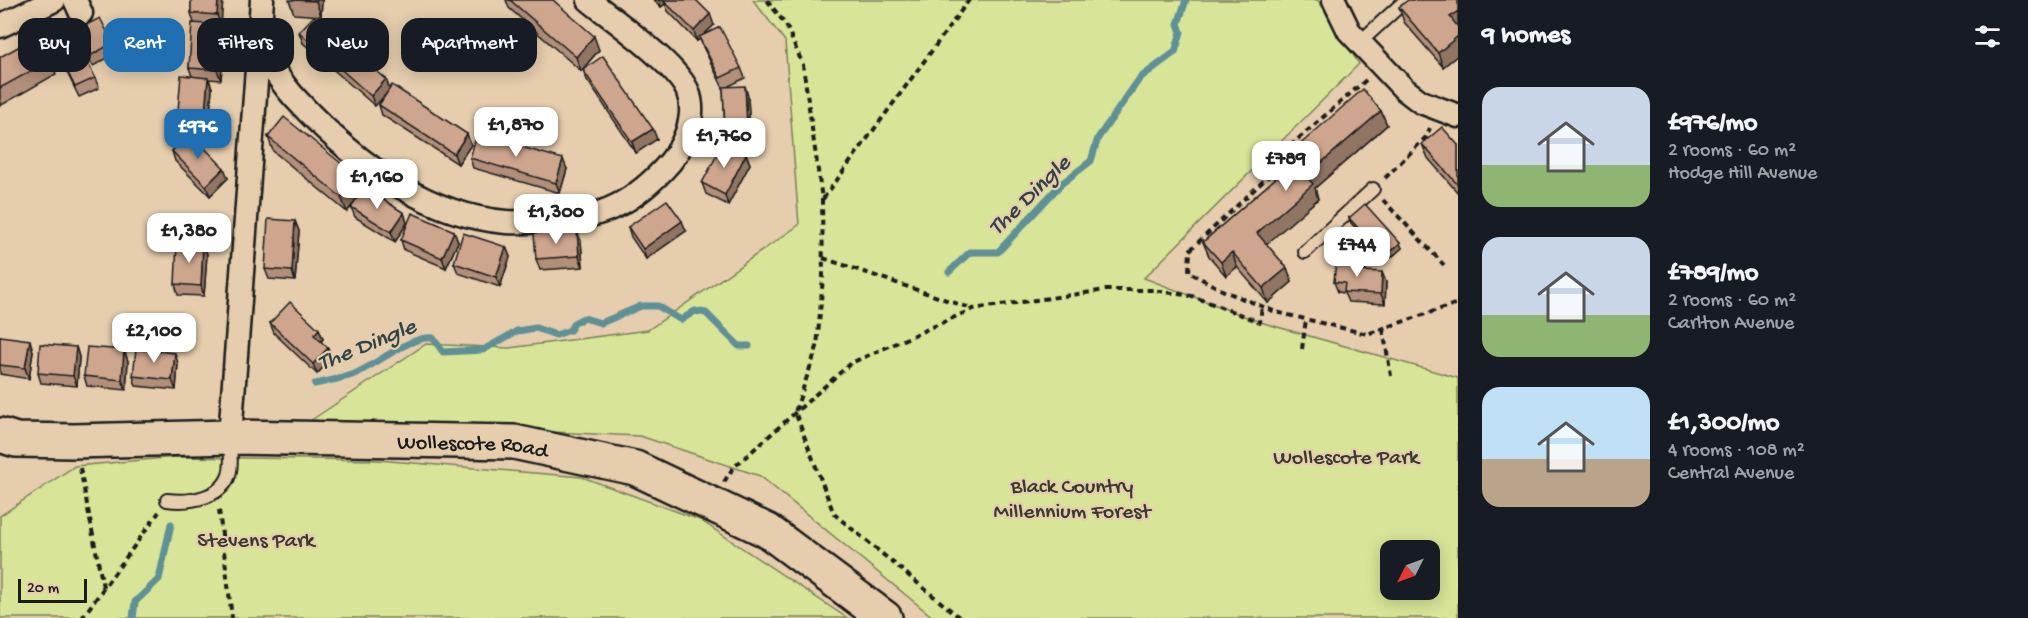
<!DOCTYPE html>
<meta charset="utf-8">
<style>
:root{--surface:#171b24;--page:#20242c;--text:#f1f3f6;--muted:#9ea1a6;--accent:#1f6fb2}
body{margin:0;font-family:"Gochi Hand",sans-serif;background:var(--page);color:var(--text);height:100vh;display:flex;flex-direction:column;font-size:22px;white-space:nowrap}
*{box-sizing:border-box;margin:0}
p{font-size:20px;color:var(--muted)}
.icon{flex:none;width:33px;height:33px;fill:none;stroke:currentColor;stroke-width:2;stroke-linecap:round;stroke-linejoin:round}
.map{position:relative;flex:1;overflow:hidden}
.details{display:flex;flex-direction:column;background:var(--surface);width:570px}
.details>*{flex:none}
.banner{position:absolute;left:18px;top:18px;width:570px;height:54px;display:flex;gap:12px}
.needle{width:39px;rotate:228deg}
.controls{position:absolute;left:1380px;top:540px;display:grid;gap:12px}
.controls a{display:grid;place-items:center;width:60px;height:60px;border-radius:12px;background:var(--surface);box-shadow:0 3px 15px #0003;font-size:30px}
.scale{position:absolute;left:18px;bottom:15px;width:69px;box-sizing:border-box;padding-left:6px;border:3px solid #1c1c1c;border-top:0;font-size:16px;line-height:21px;white-space:nowrap;color:#1c1c1c;-webkit-text-stroke:4px #e5cdad;paint-order:stroke}
.price{position:absolute;translate:-50% -51px;padding:0 14px;border-radius:12px;background:#fff;color:#222;font-size:20px;line-height:39px;filter:drop-shadow(0 2px 3px #0008)}
.price::after{content:'';position:absolute;left:50%;top:36px;width:18px;height:14px;margin-left:-9px;background:inherit;clip-path:polygon(0 0,100% 0,50% 100%)}
.price.current{background:var(--accent);color:#fff}
ul{padding:0;list-style:none}
li{display:flex;align-items:center;gap:18px;height:150px;padding:0 24px}
li span{display:grid;place-items:center;flex:none;width:168px;height:120px;border-radius:18px;color:#555}
li>.icon{margin-inline-start:auto}
span .icon{width:72px;height:72px;fill:#fffc;stroke-width:1}
li b{font-size:26px}
h2{display:flex;justify-content:space-between;align-items:center;height:72px;padding:0 24px;font-size:26px}
.tag{padding:0 21px;border-radius:18px;background:var(--surface);box-shadow:0 3px 15px #0003;font-size:21px;line-height:54px}
.tag.current{background:var(--accent);color:#fff}
main{display:flex;flex:1;min-height:0}
.map>svg:first-child{display:block}
.green{fill:#d8e497;stroke:#7a805a;stroke-width:1.5;fill-rule:evenodd}
.lines{fill:none;stroke-linecap:round;stroke-linejoin:round}
.stream{stroke:#5f9096;stroke-width:7}
.lane-casing{stroke:#1c1c1c;stroke-width:16}
.street-casing{stroke:#1c1c1c;stroke-width:27}
.secondary-casing{stroke:#1c1c1c;stroke-width:38}
.path{stroke:#1c1c1c;stroke-width:4;stroke-dasharray:6 4.5;stroke-linecap:butt}
.lane{stroke:#e5cdad;stroke-width:12}
.street{stroke:#e5cdad;stroke-width:22}
.secondary{stroke:#e5cdad;stroke-width:33}
.wall{fill:#b18f7a;stroke:#1c1c1c;stroke-width:1.5}
.shaded-wall{fill:#907463;stroke:#1c1c1c;stroke-width:1.5}
.building{fill:#cea68e;stroke:#1c1c1c;stroke-width:1.5}
.labels{text-anchor:middle;stroke-width:4.5;stroke-linejoin:round;paint-order:stroke}
.street-label{font-size:22px;fill:#1c1c1c;stroke:#e5cdad}
.park-label{font-size:22px;fill:#383a2e;stroke:#e5cdad}
.water-label{font-size:24px;font-style:italic;fill:#324345;stroke:#e5cdad}
</style>
<main>
<div class="map">
<svg width="1458" height="618" viewBox="0 0 1458 618">
<rect width="100%" height="100%" fill="#e5cdad"/>
<filter id="ink" filterUnits="userSpaceOnUse"><feTurbulence type="fractalNoise" baseFrequency=".0167" numOctaves="2"/><feDisplacementMap in="SourceGraphic" scale="12" xChannelSelector="R" yChannelSelector="G"/><feConvolveMatrix kernelMatrix="1 2 1 2 8 2 1 2 1" color-interpolation-filters="sRGB"/></filter>
<g filter="url(#ink)">
<g class="green">
<path d="M753,0H1318L1359,64L1144,278L1260,322L1458,378V618H934L760,476L640,436L310,421L426,344L509,348L648,330L799,225L785,41ZM1390,550H1430V590H1390Z"/>
<polygon points="177,457 377,460 582,477 700,520 847,618 0,618 0,516 75,466"/>
</g>
<g class="lines">
<g class="stream">
<polyline points="949,272 970,252 998,252 1061,184 1091,161 1098,138 1140,78 1175,52 1181,32 1178,24 1186,0"/>
<path d="M315,384C327,381 340,379 352,375C375,366 412,334 433,338L443,352L483,350L517,331L536,328L556,335L570,330L574,323L584,318L601,323L641,306H658L681,320L695,311L706,313L739,346H749"/>
<polyline points="133,618 135,602 159,579 171,524"/>
</g>
<g class="lane-casing">
<g id="lane">
<polyline points="1360,42 1406,0"/>
<polyline points="1305,252 1373,189"/>
<path d="M167,500C189,503 225,498 230,471C232,461 230,448 230,438"/>
</g>
</g>
<g class="street-casing">
<g id="street">
<polyline points="75,0 81,13"/>
<polyline points="1334,0 1349,31 1404,89 1421,102 1458,116"/>
<polyline points="0,26 54,0"/>
<path d="M260,51C271,66 282,84 295,98C350,158 422,215 506,222C518,223 530,222 542,221C594,220 627,208 663,170C682,151 698,119 688,92C678,65 613,20 589,0"/>
<polyline points="230,437 262,0"/>
</g>
</g>
<g class="secondary-casing">
<g id="secondary">
<path id="s1" d="M0,435L16,440L74,441L230,437L514,442L635,468L768,531L885,618"/>
</g>
</g>
<g class="path">
<polyline points="767,0 786,25 803,65 822,199 823,277 817,347 795,412 834,514 960,618"/>
<polyline points="1366,80 1276,158 1274,171 1190,250 1189,272 1224,291 1276,312 1367,334 1458,303"/>
<polyline points="1385,178 1426,137 1430,128"/>
<polyline points="823,199 969,0"/>
<polyline points="1383,200 1444,265"/>
<polyline points="823,258 973,309"/>
<polyline points="1383,329 1391,376"/>
<polyline points="1302,349 1306,319"/>
<polyline points="80,468 103,587"/>
<polyline points="724,482 733,468 851,363 973,309 1106,290 1153,290 1192,296 1260,322 1262,306"/>
<polyline points="219,510 232,618"/>
<polyline points="82,618 159,512"/>
</g>
<use href="#lane" class="lane"/>
<use href="#street" class="street"/>
<use href="#secondary" class="secondary"/>
</g>
<g class="wall">
<polygon points="191,0 223,0 220,26 224,35 221,80 209,79 212,88 208,135 190,134 228,178 210,196 175,161 172,151 189,134 181,133 177,123 192,76 189,68 194,23 191,13"/>
<polygon points="289,0 322,0 321,16 294,14"/>
<polygon points="506,0 553,0 599,50 581,71 509,8"/>
<polygon points="654,0 696,0 714,25 703,35 741,68 745,78 727,87 748,96 750,138 729,139 725,129 723,88 703,47 700,39 697,41 668,11 665,4 661,7"/>
<polygon points="1458,0 1458,55 1443,67 1404,22 1399,7"/>
<polygon points="76,30 113,43 117,53 93,66 80,41"/>
<polygon points="299,32 389,88 471,145 458,164 382,115 379,105 385,95 375,106 303,43"/>
<polygon points="54,44 95,78 99,88 79,97 58,54"/>
<polygon points="0,57 51,60 56,74 0,106"/>
<polygon points="583,70 657,139 636,153 587,80"/>
<polygon points="1381,111 1387,125 1315,188 1318,199 1266,244 1287,268 1292,282 1268,303 1237,267 1226,276 1209,256 1203,242 1291,165 1288,155"/>
<polygon points="268,137 404,213 407,223 395,242 355,217 351,207 355,202 347,212 273,151"/>
<polygon points="1422,144 1458,145 1458,193 1428,158"/>
<polygon points="746,154 750,164 728,205 706,194 702,183"/>
<polygon points="470,158 567,169 560,193 473,168"/>
<polygon points="1349,218 1402,248 1386,262 1351,223"/>
<polygon points="295,221 299,231 295,281 269,279 265,269"/>
<polygon points="628,227 686,231 646,259 631,237"/>
<polygon points="401,240 458,242 446,268 404,250"/>
<polygon points="581,241 583,267 540,270 536,259"/>
<polygon points="203,243 207,254 204,296 178,295 175,284"/>
<polygon points="506,247 510,257 500,287 458,273 454,263"/>
<polygon points="1366,271 1386,282 1385,304 1348,302 1344,293 1338,292 1334,282"/>
<polygon points="270,323 319,329 323,339 321,342 328,348 332,358 317,374 274,333"/>
<polygon points="0,336 33,351 29,379 0,374"/>
<polygon points="76,347 79,357 77,386 41,383 38,373"/>
<polygon points="124,350 128,361 126,390 87,386 84,376"/>
<polygon points="178,363 176,390 136,386 133,376"/>
</g>
<g class="shaded-wall">
<polygon points="218,0 223,0 221,26 217,15"/>
<polygon points="316,0 322,0 321,16 316,1"/>
<polygon points="659,0 669,0 664,1 665,4 661,7"/>
<polygon points="1458,11 1458,30 1450,17"/>
<polygon points="710,14 714,25 697,41 694,31"/>
<polygon points="220,25 224,35 221,80 217,70"/>
<polygon points="594,36 599,50 581,71 576,57"/>
<polygon points="1458,36 1458,55 1443,67 1438,53"/>
<polygon points="208,78 212,88 208,135 204,125"/>
<polygon points="386,79 390,90 375,106 371,96"/>
<polygon points="745,86 748,96 750,138 747,128"/>
<polygon points="1381,111 1387,125 1315,188 1318,199 1262,248 1257,233 1306,176"/>
<polygon points="653,129 657,139 636,153 632,142"/>
<polygon points="467,134 471,145 458,164 454,154"/>
<polygon points="746,154 750,164 728,205 725,195"/>
<polygon points="563,159 567,169 560,193 556,183"/>
<polygon points="224,168 228,178 210,196 206,186"/>
<polygon points="358,177 363,191 347,212 341,197"/>
<polygon points="404,213 407,223 395,242 391,232"/>
<polygon points="295,221 299,231 295,281 292,271"/>
<polygon points="682,221 686,231 646,259 643,249"/>
<polygon points="454,231 458,242 446,268 442,258"/>
<polygon points="577,231 581,241 583,267 579,256"/>
<polygon points="203,243 207,254 204,296 201,286"/>
<polygon points="1400,243 1402,248 1386,262 1385,257"/>
<polygon points="506,247 510,257 500,287 496,277"/>
<polygon points="1232,252 1237,267 1226,276 1221,262"/>
<polygon points="1362,261 1366,271 1362,271"/>
<polygon points="1287,268 1292,282 1268,303 1263,288"/>
<polygon points="1382,272 1386,282 1385,304 1381,294"/>
<polygon points="319,329 323,339 317,345 314,335"/>
<polygon points="30,340 33,351 29,379 25,368"/>
<polygon points="76,347 79,357 77,386 73,376"/>
<polygon points="328,348 332,358 317,374 313,364"/>
<polygon points="124,350 128,361 126,390 122,380"/>
<polygon points="175,353 178,363 176,390 172,380"/>
</g>
<g class="building">
<polygon points="191,0 218,0 217,15 191,13"/>
<polygon points="293,0 316,0 316,1"/>
<polygon points="510,0 553,0 594,36 576,57"/>
<polygon points="665,0 696,0 710,14 694,31 664,1"/>
<polygon points="1408,0 1458,0 1458,11 1450,17 1458,27 1458,36 1438,53 1399,7"/>
<polygon points="314,16 386,79 371,96 299,32"/>
<polygon points="100,18 113,43 90,56 76,30"/>
<polygon points="192,23 220,25 217,70 189,68"/>
<polygon points="720,27 741,68 720,78 699,37"/>
<polygon points="74,34 95,78 75,87 54,44"/>
<polygon points="38,36 51,60 0,88 0,57"/>
<polygon points="603,56 653,129 632,142 583,70"/>
<polygon points="181,75 208,78 204,125 177,123"/>
<polygon points="392,85 467,134 454,154 379,105"/>
<polygon points="745,86 747,128 725,129 723,87"/>
<polygon points="1363,89 1381,111 1306,176 1313,184 1257,233 1287,268 1263,288 1232,252 1221,262 1203,242 1294,162 1288,155"/>
<polygon points="284,117 358,177 341,197 268,137"/>
<polygon points="1442,127 1458,145 1458,185 1422,144"/>
<polygon points="190,133 224,168 206,186 172,151"/>
<polygon points="477,134 563,159 556,183 470,158"/>
<polygon points="724,142 746,154 725,195 702,183"/>
<polygon points="364,187 404,213 391,232 351,207"/>
<polygon points="667,200 682,221 643,249 628,227"/>
<polygon points="1365,204 1400,243 1385,257 1349,218"/>
<polygon points="412,213 454,231 442,258 401,240"/>
<polygon points="268,219 295,221 292,271 265,269"/>
<polygon points="577,231 579,256 536,259 534,233"/>
<polygon points="463,233 506,247 496,277 454,263"/>
<polygon points="177,242 203,243 201,286 175,284"/>
<polygon points="1336,259 1362,261 1362,271 1382,272 1381,294 1344,292 1345,283 1334,282"/>
<polygon points="290,302 319,329 314,335 328,348 313,364 270,323"/>
<polygon points="0,336 30,340 25,368 0,365"/>
<polygon points="40,344 76,347 73,376 38,373"/>
<polygon points="87,347 124,350 122,380 84,376"/>
<polygon points="136,349 175,353 172,380 133,376"/>
</g>
</g>
<g class="labels">
<g class="street-label">
<text dy="8" stroke="none"><textPath href="#s1" startOffset="474">Wollescote Road</textPath></text>
</g>
<g class="park-label">
<text x="1346" y="463">Wollescote Park</text>
<text x="1072" y="492">Black Country<tspan x="1072" dy="25">Millennium Forest</tspan></text>
<text x="256" y="546">Stevens Park</text>
</g>
<g class="water-label">
<text transform="translate(1028 194) rotate(-44)" y="8">The Dingle</text>
<text transform="translate(366 343) rotate(-22)" y="8">The Dingle</text>
</g>
</g>
</svg>
<div class="controls">
<a><svg class="needle" viewBox="-14 -14 28 28"><path d="M0-13l5 13h-10z" fill="#e53935"/><path d="M0 13l5-13h-10z" fill="#9ea1a6"/></svg></a>
</div>
<div class="scale">20 m</div>
<b class="price" style="left:516px;top:158px">£1,870</b>
<b class="price current" style="left:198px;top:160px">£976</b>
<b class="price" style="left:724px;top:169px">£1,760</b>
<b class="price" style="left:1286px;top:192px">£789</b>
<b class="price" style="left:377px;top:210px">£1,160</b>
<b class="price" style="left:556px;top:245px">£1,300</b>
<b class="price" style="left:189px;top:264px">£1,380</b>
<b class="price" style="left:1357px;top:278px">£744</b>
<b class="price" style="left:154px;top:364px">£2,100</b>
<div class="banner">
<a class="tag">Buy</a>
<a class="tag current">Rent</a>
<a class="tag">Filters</a>
<a class="tag">New</a>
<a class="tag">Apartment</a>
</div>
</div>
<section class="details">
<h2>9 homes<svg class="icon" aria-label="filters" viewBox="0 0 24 24"><path d="M4 7h16M4 17h16"/><circle cx="9" cy="7" r="2"/><circle cx="15" cy="17" r="2"/></svg></h2>
<ul>
<li><span style="background:linear-gradient(#c9d6e8 65%,#8fb573 0)"><svg class="icon" aria-label="home" viewBox="0 0 24 24"><path d="M3 11l9-7 9 7M6 9v11h12V9"/></svg></span><div><b>£976/mo</b><p>2 rooms · 60 m²</p><p>Hodge Hill Avenue</p></div></li>
<li><span style="background:linear-gradient(#c9d6e8 65%,#8fb573 0)"><svg class="icon" aria-label="home" viewBox="0 0 24 24"><path d="M3 11l9-7 9 7M6 9v11h12V9"/></svg></span><div><b>£789/mo</b><p>2 rooms · 60 m²</p><p>Carlton Avenue</p></div></li>
<li><span style="background:linear-gradient(#bfe0f5 60%,#b9a48a 0)"><svg class="icon" aria-label="home" viewBox="0 0 24 24"><path d="M3 11l9-7 9 7M6 9v11h12V9"/></svg></span><div><b>£1,300/mo</b><p>4 rooms · 108 m²</p><p>Central Avenue</p></div></li>
</ul>
</section>
</main>
